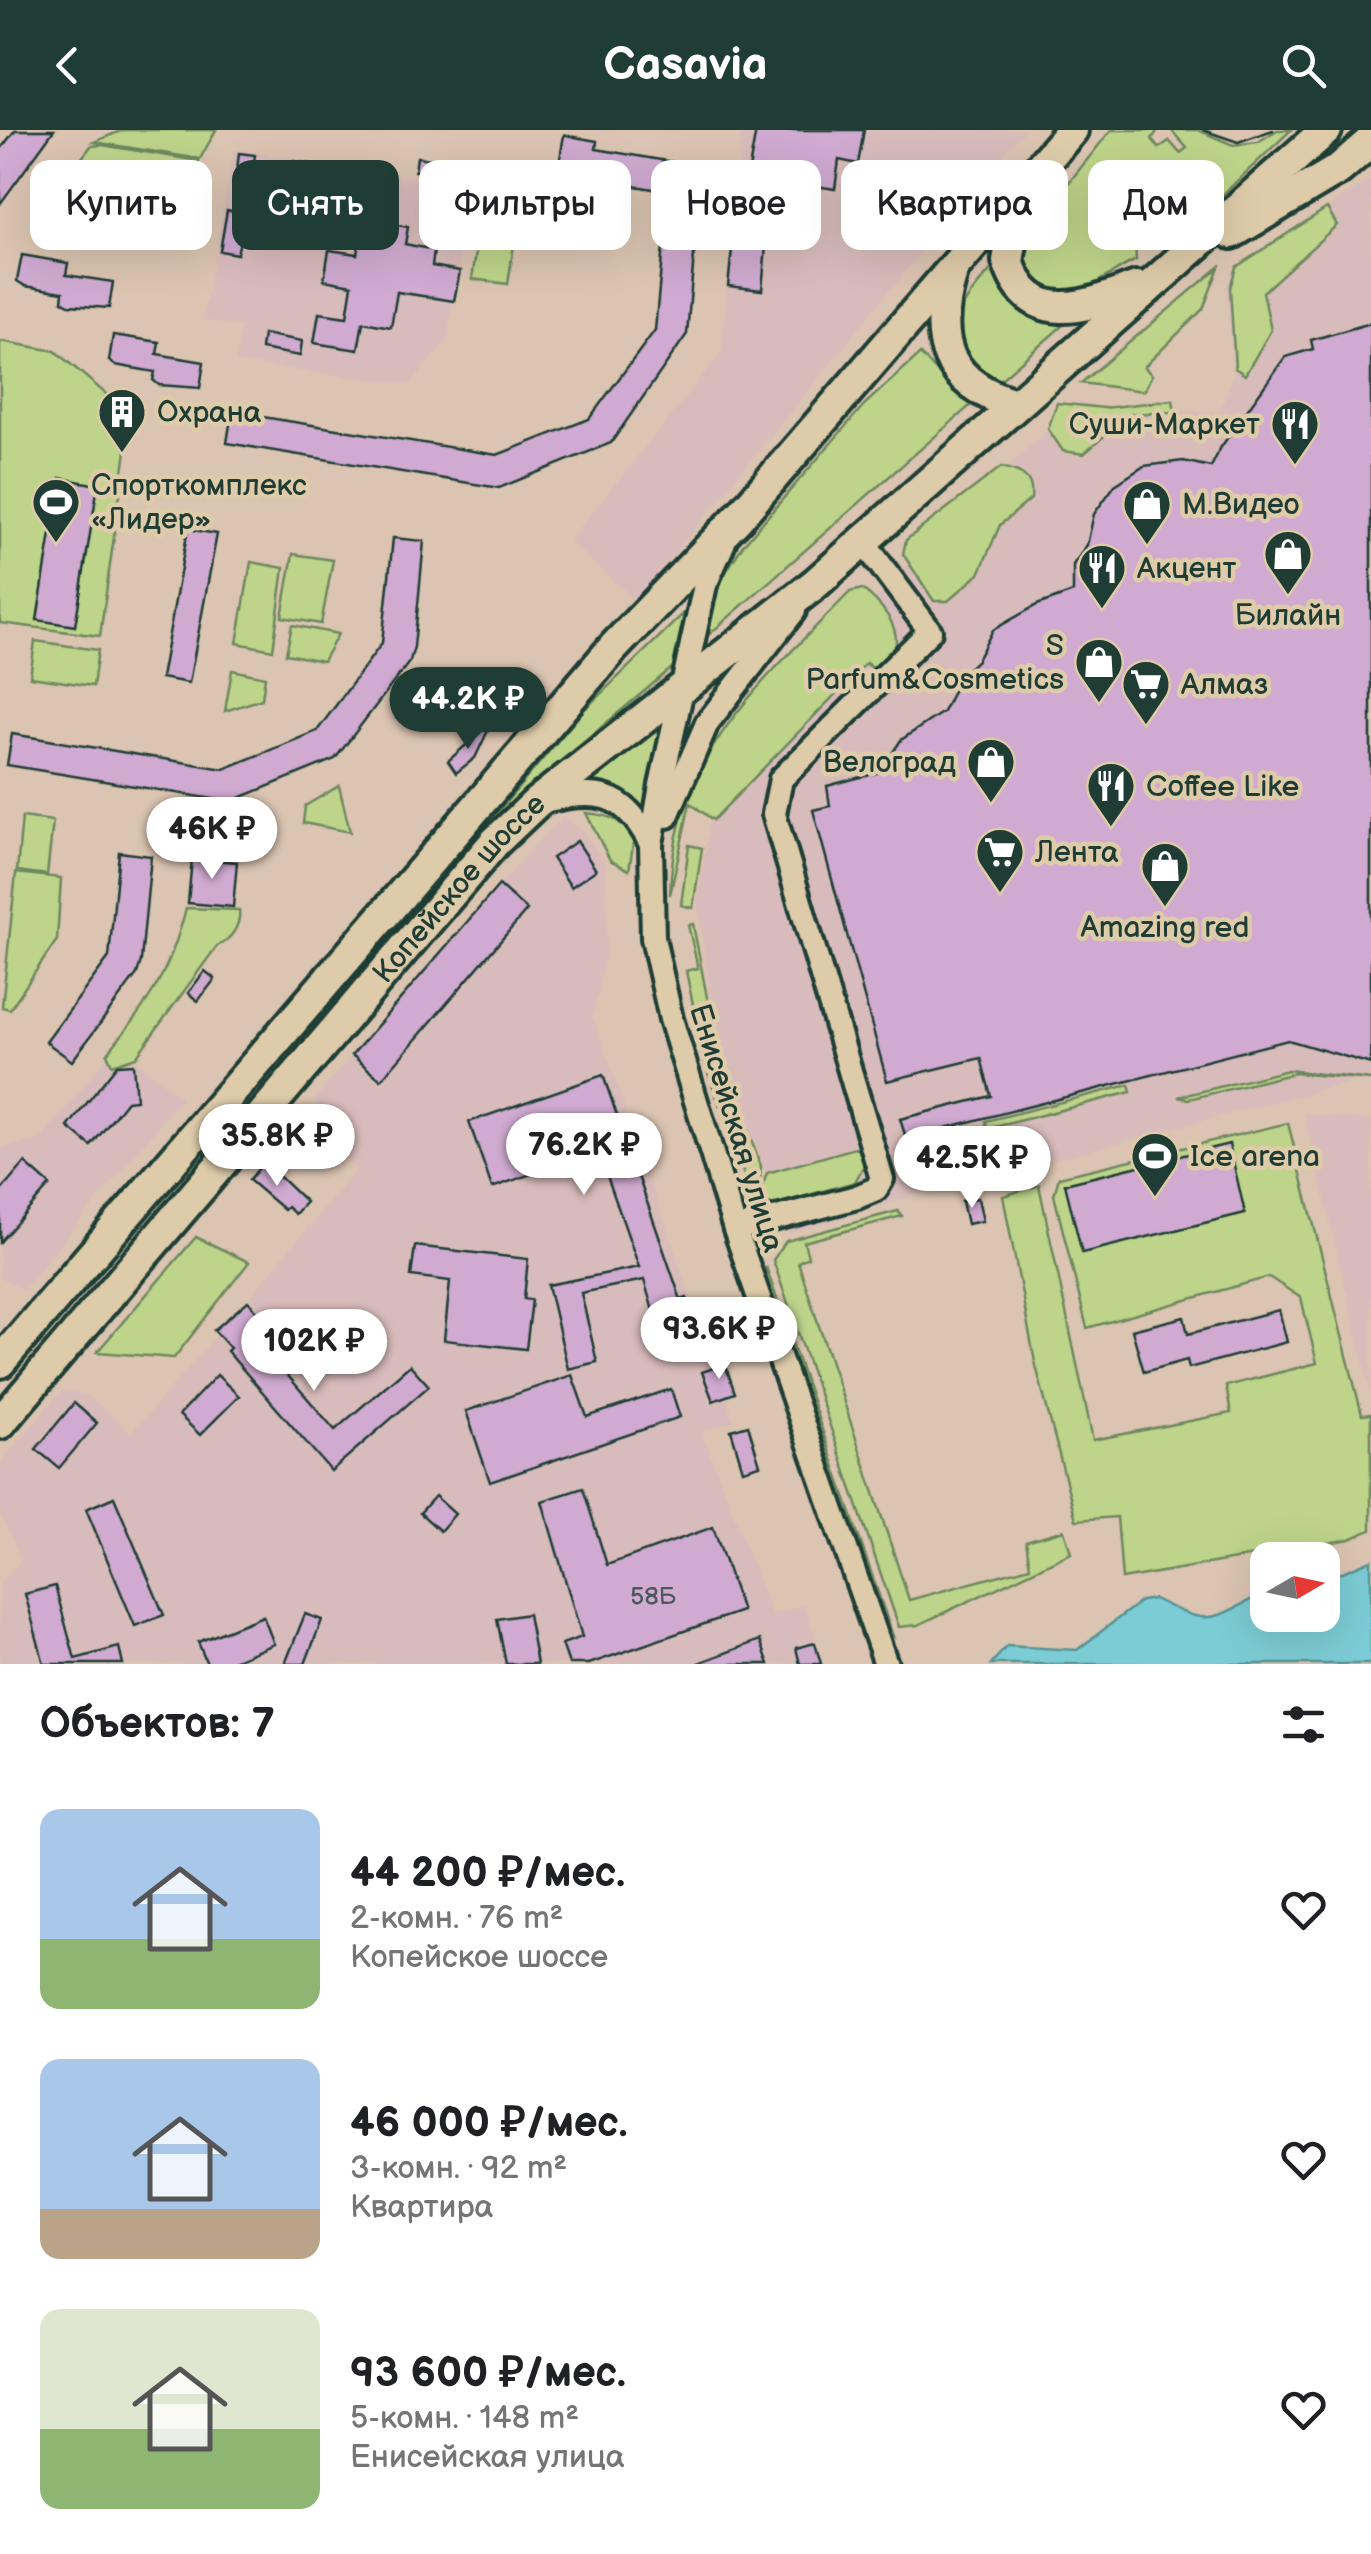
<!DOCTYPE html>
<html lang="ru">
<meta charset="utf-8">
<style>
:root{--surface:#fff;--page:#f2f2f2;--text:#202124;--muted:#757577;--accent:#1f3d34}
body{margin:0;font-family:"Balsamiq Sans",sans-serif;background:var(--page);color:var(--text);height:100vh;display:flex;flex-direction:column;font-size:38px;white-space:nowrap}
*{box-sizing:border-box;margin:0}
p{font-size:32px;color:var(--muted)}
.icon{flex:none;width:55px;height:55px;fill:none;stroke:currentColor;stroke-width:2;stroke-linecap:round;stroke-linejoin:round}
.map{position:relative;height:1534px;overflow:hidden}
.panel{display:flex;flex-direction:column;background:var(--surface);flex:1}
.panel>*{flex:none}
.top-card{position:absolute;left:30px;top:30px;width:1312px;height:90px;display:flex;gap:20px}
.needle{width:65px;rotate:81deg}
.fabs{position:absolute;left:1250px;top:1412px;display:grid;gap:20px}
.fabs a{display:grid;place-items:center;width:90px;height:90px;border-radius:20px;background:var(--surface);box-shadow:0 10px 40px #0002;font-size:50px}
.price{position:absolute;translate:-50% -85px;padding:0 22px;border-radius:35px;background:#fff;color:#222;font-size:32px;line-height:65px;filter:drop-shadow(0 2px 5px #0008)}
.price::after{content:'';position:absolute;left:50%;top:60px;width:30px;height:22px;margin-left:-15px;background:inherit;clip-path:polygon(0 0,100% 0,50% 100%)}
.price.selected{background:var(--accent);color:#fff}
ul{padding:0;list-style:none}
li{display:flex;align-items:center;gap:30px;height:250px;padding:0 40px}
li span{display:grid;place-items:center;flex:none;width:280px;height:200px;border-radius:20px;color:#555}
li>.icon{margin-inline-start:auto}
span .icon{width:120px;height:120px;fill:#fffc;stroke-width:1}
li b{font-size:42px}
h2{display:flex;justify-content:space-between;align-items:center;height:120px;padding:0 40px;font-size:42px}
.pill{padding:0 35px;border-radius:20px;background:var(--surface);box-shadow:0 10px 40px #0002;font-size:35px;line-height:90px}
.pill.selected{background:var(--accent);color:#fff}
header{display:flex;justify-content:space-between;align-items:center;height:130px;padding:0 40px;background:var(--accent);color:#fff;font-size:45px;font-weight:700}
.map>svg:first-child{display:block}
.built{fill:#d8bcbb}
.green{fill:#bed48a;stroke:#6e885f;stroke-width:2.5}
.water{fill:#7bccd5;stroke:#569395;stroke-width:2.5}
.building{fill:#d0aad1;stroke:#1f3d34;stroke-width:2.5}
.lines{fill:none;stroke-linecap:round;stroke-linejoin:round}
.minor-casing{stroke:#1f3d34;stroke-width:30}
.major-casing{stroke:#1f3d34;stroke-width:38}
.minor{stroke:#decba9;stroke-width:22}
.major{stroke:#decba9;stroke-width:30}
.tram{stroke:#1f3d34;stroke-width:2.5}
.labels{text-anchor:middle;stroke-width:9;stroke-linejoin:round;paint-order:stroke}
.number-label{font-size:25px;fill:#4b585b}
.poi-label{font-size:30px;fill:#1f3d34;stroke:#decba9;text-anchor:start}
.street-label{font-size:30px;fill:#1f3d34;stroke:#decba9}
</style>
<header><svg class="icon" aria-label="back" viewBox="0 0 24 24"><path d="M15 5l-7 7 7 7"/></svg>Casavia<svg class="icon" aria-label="search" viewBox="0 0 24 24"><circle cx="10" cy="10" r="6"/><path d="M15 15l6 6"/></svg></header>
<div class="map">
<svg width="1371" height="1534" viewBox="0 0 1371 1534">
<rect width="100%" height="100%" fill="#dbc4b1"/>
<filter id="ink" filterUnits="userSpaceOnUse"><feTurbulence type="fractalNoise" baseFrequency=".01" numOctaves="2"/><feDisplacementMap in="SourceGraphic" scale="20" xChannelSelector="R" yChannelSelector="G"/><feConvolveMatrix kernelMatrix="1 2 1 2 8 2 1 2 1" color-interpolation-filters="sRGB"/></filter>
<g filter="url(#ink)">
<g class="built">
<polygon points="730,0 1025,0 957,78 636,471 569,411 721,223 741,3"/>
<polygon points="234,19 471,58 447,209 410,255 236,232 241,196 203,190"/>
<polygon points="1371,49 1371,947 897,1070 789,1104 718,919 697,772 718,641 940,398 1080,271 1104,280 1220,281 1234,244 1226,162 1233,138"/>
<polygon points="564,687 584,702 605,732 607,816 593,887 734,1291 702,1303 772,1484 804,1475 824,1534 0,1534 0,1453 21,1430 0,1384 0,1333 62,1260 85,1264 131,1303 224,1198 355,1041 314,970 536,713"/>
<polygon points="116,915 182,968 23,1160 0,1148 0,1018 40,1010"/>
<polygon points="1304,984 1371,990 1371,1264"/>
</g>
<g class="green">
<polygon points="123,0 216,0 200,29 94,12"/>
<path d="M1111,0H1158L1152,9L1159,18L1169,11L1180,23L1187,18L1171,0H1198L1233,15L1258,12L1277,0H1291L1197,89L1175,57L1159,66L1147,46L1117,64L1141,107L1135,112L1136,130C1107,143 1069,182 1037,150C1025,137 1023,122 1026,106Z"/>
<polygon points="102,15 199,31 188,97 80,77 70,86 46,75 91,16"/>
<polygon points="1327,78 1337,95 1263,162 1271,200 1245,245 1235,238 1230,158 1236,137"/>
<polygon points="482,82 518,88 508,154 472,149"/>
<path d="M993,137C1006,171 1028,187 1062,196L1000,250C987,246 978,236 969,225C941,190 971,164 993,137Z"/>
<polygon points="1219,137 1203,179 1144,237 1152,245 1144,261 1081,253"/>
<polygon points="0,211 55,221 131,285 100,506 0,493"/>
<polygon points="920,224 971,275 705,508 717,456 743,415 864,275"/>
<polygon points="1173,270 1175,282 1129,284 1084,324 1063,321 1048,299 1057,273 1104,278"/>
<path d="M1001,337C1020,341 1034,346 1031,369L1000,395L979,444L948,471H934L903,424L906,410Z"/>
<polygon points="293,424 333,430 321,494 282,487"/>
<polygon points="251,432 284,438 273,520 237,513"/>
<path d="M862,459C879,471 903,498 894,521L874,540L866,533L713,690L690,673L670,765C673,624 759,556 850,462Z"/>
<polygon points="684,483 673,537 492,689 585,579"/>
<polygon points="292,495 338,504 323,531 286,524"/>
<polygon points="35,511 98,520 93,556 30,547"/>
<polygon points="232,540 265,547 262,569 225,581"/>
<polygon points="661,596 643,682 617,658 585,649"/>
<polygon points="339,656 350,702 303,693 305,676"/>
<path d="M586,683C609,685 621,689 634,709L629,740L610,730Z"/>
<polygon points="22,687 53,691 47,745 17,741"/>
<polygon points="689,715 702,718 693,778 681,775"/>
<polygon points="16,743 61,748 57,810 10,879 2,877"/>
<path d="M186,778L239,780C241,795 231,810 217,816L136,927L112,935L107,924C149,871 169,845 186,778Z"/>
<polygon points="693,794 717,920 761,1036 760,1049 745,1048 706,937 686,841 698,838 688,795"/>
<polygon points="1288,940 1371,950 1295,943 1189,969 1178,967"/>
<polygon points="1129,955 1131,962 987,999 986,991"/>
<polygon points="1288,993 1362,1285 1371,1284 1371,1400 1350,1409 1122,1449 1117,1387 1076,1390 1035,1232 1003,1066 1039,1055 1093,1310 1231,1283 1226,1256 1317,1233 1301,1168 1269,1147 1087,1198 1054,1065 1059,1047"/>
<polygon points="855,1018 863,1021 865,1033 855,1052 777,1074 756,1074 767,1043"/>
<polygon points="898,1081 902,1086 804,1112 808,1127 798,1132 909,1470 1030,1437 1026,1411 1064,1400 1071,1423 918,1495 899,1497 773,1130 786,1111"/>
<polygon points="196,1107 249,1132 174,1228 97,1222"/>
<polygon points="766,1137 893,1506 885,1500 764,1150"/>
</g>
<path class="water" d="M1371,1430V1534H991L1007,1516L1077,1520L1141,1471L1154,1469C1215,1499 1209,1489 1267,1462L1268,1485H1322L1323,1450Z"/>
<g class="building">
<polygon points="15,0 54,0 0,74 0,20"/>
<polygon points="756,0 864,0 858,34 839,30 835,59 748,45"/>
<polygon points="564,5 597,11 596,19 708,38 698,80 687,204 611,313 499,358 227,313 232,282 497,325 589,289 655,200 665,95 672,95 677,63 599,50 594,79 552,76"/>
<polygon points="239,23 255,25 251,59 235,57"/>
<polygon points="417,27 444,31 441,46 415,41"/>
<polygon points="293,31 310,34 306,67 289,65"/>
<polygon points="1147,46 1159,66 1171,59 1184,82 1147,105 1121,62"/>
<polygon points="340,57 384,64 380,92 408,97 405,114 434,120 432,136 460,141 454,171 397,162 391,197 363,192 358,220 314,213 319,183 347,187 352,155 324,150 329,120 357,124 363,92 335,87"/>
<polygon points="446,62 460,64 457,89 442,86"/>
<polygon points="227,80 246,84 237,124 220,121"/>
<polygon points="734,101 767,104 762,160 728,156"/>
<polygon points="22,125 68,133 66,145 113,152 109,178 69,175 62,171 63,162 25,156 17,151"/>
<polygon points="1371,193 1371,934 1288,910 906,1008 900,989 991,966 981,928 887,951 813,680 830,676 827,656 880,642 901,610 943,582 961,545 977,530 993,500 1037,475 1073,462 1073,435 1087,415 1094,384 1115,355 1144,336 1183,331 1211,337 1221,317 1285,227 1313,219 1311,210"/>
<polygon points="263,204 302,211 300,226 261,219"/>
<polygon points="113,205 159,212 157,224 204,232 200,258 159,255 153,250 155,242 115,235 109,231"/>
<polygon points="60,348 98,355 75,496 37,490"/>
<polygon points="188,399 217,404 189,553 161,548"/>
<polygon points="393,408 424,411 414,517 410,531 335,629 237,669 219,670 7,635 12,604 224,639 317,601 382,513"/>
<polygon points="492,592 475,628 456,643 448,631"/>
<polygon points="577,711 596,740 571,757 552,728"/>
<polygon points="119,722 151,726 141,831 137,844 72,931 46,912 109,827"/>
<polygon points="192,728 237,732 233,777 188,773"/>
<polygon points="499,755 527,780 381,950 352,925"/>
<polygon points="205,841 215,849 198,871 188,863"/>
<polygon points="133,934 136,970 127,971 91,1016 68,997 117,935"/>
<polygon points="603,945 681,1170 687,1168 696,1196 661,1208 644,1150 581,1163 597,1232 568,1239 548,1155 639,1137 598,1020 492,1058 469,992"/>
<polygon points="1229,1014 1245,1083 1082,1123 1065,1054"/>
<polygon points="264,1032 306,1072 295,1084 287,1077 284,1080 249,1050"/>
<polygon points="25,1033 50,1055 0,1112 0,1062"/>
<polygon points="978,1068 983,1091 967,1094 962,1071"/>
<polygon points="415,1116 528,1129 524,1169 532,1170 526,1219 444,1210 450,1151 411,1146"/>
<polygon points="248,1171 264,1189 250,1202 335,1300 410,1235 429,1256 331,1341 227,1221 230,1218 214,1200"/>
<polygon points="1279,1180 1287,1212 1189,1238 1187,1230 1144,1242 1132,1200 1184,1187 1188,1204"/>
<polygon points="725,1234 735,1263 713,1271 702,1242"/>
<polygon points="217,1245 239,1266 200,1305 179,1285"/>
<polygon points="572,1245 587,1287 671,1259 680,1287 490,1352 466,1281"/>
<polygon points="74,1273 97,1293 59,1338 36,1319"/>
<polygon points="748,1295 760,1335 743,1340 731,1300"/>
<polygon points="583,1358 607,1435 713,1397 742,1481 589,1534 569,1534 562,1514 582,1507 542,1371"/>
<polygon points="435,1366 455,1384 440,1401 420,1383"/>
<polygon points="114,1367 164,1485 135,1496 86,1379"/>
<polygon points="55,1456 75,1529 119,1517 123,1534 44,1534 25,1464"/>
<polygon points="305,1484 322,1490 305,1534 285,1534"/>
<polygon points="528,1484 537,1534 506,1534 497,1489"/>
<polygon points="263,1486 274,1514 226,1534 207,1534 198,1512"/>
<polygon points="760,1510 769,1534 698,1534 698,1533"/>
<polygon points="815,1513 821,1534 800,1534 796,1518"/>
</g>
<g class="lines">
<g class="minor-casing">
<g id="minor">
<polyline points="724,412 705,455 661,655 651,714 653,808 671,889 735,1099 886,1534"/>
<path d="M539,672C597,659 622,659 651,714"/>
<polyline points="667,686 707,593 794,481"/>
<polyline points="735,1099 857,1067 876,1059 882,1049 774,684 781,649 930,501 862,410"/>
</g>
</g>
<g class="major-casing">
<g id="major">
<path d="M1019,69L1008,131C1030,200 1088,176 1137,157"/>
<polyline points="1232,103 1339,39 1371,11"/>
<path d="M951,146C932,212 946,254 1015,274"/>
<polyline points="0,1232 614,517 739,387 1072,0"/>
<path id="s1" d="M0,1293L495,712L536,673L816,453L1326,0"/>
</g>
</g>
<use href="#minor" class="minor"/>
<use href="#major" class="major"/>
<polyline class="tram" points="1203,0 1238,12 1273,0"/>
</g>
</g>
<defs>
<g id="building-pin" transform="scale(2.5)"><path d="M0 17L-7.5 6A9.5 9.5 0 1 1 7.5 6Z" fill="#1f3d34" stroke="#decba9"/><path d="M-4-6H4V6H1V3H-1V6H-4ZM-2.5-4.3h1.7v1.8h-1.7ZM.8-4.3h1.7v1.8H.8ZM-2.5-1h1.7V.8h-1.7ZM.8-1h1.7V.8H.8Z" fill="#fff"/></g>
<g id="restaurant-pin" transform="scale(2.5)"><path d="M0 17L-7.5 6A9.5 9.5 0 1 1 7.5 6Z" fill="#1f3d34" stroke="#decba9"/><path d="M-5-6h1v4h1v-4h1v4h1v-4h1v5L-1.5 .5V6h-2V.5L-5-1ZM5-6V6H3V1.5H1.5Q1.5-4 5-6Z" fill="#fff"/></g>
<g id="stadium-pin" transform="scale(2.5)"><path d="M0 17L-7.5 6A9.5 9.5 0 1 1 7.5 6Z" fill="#1f3d34" stroke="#decba9"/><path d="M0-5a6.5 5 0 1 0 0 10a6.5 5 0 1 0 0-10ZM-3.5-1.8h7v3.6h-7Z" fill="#fff"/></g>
<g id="shop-pin" transform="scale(2.5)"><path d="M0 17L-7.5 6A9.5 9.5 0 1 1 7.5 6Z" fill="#1f3d34" stroke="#decba9"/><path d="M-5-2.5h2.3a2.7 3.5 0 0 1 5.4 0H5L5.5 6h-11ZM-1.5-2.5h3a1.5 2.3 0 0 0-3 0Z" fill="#fff"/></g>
<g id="supermarket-pin" transform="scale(2.5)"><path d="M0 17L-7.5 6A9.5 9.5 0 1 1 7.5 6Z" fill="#1f3d34" stroke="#decba9"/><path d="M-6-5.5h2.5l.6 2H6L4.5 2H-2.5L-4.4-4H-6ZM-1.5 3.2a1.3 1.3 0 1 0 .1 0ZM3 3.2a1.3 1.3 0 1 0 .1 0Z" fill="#fff"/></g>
</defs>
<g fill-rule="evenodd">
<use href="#building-pin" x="122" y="282"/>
<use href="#restaurant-pin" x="1295" y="294"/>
<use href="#stadium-pin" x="56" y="372"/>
<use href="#shop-pin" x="1147" y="374"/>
<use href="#shop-pin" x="1288" y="424"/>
<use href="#restaurant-pin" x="1102" y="438"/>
<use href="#shop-pin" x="1099" y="532"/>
<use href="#supermarket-pin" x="1146" y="554"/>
<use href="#shop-pin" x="991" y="632"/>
<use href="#restaurant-pin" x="1111" y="656"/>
<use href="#supermarket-pin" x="1000" y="722"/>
<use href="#shop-pin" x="1165" y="736"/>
<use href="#stadium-pin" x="1155" y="1026"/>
</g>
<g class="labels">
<g class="number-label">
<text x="653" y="1474">58Б</text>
</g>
<g class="poi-label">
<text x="157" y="292">Охрана</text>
<text x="1260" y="304" text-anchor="end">Суши-Маркет</text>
<text x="91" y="365">Спорткомплекс<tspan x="91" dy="34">«Лидер»</tspan></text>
<text x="1182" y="384">М.Видео</text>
<text x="1137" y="448">Акцент</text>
<text x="1288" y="495" text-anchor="middle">Билайн</text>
<text x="1064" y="525" text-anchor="end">S<tspan x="1064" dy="34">Parfum&amp;Cosmetics</tspan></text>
<text x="1181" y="564">Алмаз</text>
<text x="956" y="642" text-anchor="end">Велоград</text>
<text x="1146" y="666">Coffee Like</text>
<text x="1035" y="732">Лента</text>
<text x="1165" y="807" text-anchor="middle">Amazing red</text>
<text x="1190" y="1036">Ice arena</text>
</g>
<g class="street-label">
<text dy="10" stroke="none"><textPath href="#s1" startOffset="705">Копейское шоссе</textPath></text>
<text transform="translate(737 998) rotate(73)" y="10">Енисейская улица</text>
</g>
</g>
</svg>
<div class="fabs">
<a><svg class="needle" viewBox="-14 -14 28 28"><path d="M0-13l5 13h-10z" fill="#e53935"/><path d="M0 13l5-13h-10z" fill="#757577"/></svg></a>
</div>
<b class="price selected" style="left:468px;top:622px">44.2K ₽</b>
<b class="price" style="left:212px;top:752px">46K ₽</b>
<b class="price" style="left:277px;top:1059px">35.8K ₽</b>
<b class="price" style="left:584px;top:1068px">76.2K ₽</b>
<b class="price" style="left:972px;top:1081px">42.5K ₽</b>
<b class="price" style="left:719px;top:1252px">93.6K ₽</b>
<b class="price" style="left:314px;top:1264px">102K ₽</b>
<div class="top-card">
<a class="pill">Купить</a>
<a class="pill selected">Снять</a>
<a class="pill">Фильтры</a>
<a class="pill">Новое</a>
<a class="pill">Квартира</a>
<a class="pill">Дом</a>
</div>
</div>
<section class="panel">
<h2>Объектов: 7<svg class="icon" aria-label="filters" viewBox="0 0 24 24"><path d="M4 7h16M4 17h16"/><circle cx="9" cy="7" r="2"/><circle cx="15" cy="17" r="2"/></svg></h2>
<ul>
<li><span style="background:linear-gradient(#a9c7e8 65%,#8fb573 0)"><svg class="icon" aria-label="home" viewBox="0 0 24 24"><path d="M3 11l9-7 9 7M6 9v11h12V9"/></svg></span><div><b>44 200 ₽/мес.</b><p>2-комн. · 76 m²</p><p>Копейское шоссе</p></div><svg class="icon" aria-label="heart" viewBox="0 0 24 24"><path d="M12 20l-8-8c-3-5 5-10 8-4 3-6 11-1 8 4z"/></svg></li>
<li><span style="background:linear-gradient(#a9c7e8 75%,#b9a48a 0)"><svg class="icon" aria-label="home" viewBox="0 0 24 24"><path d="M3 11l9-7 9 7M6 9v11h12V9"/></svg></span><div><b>46 000 ₽/мес.</b><p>3-комн. · 92 m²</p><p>Квартира</p></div><svg class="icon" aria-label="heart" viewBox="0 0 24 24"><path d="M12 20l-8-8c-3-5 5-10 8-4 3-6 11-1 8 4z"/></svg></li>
<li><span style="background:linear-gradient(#dfe7d0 60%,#8fb573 0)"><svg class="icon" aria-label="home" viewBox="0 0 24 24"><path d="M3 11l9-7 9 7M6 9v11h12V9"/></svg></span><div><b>93 600 ₽/мес.</b><p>5-комн. · 148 m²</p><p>Енисейская улица</p></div><svg class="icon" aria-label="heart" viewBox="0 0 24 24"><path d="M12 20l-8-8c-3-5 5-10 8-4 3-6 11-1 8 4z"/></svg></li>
</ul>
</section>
